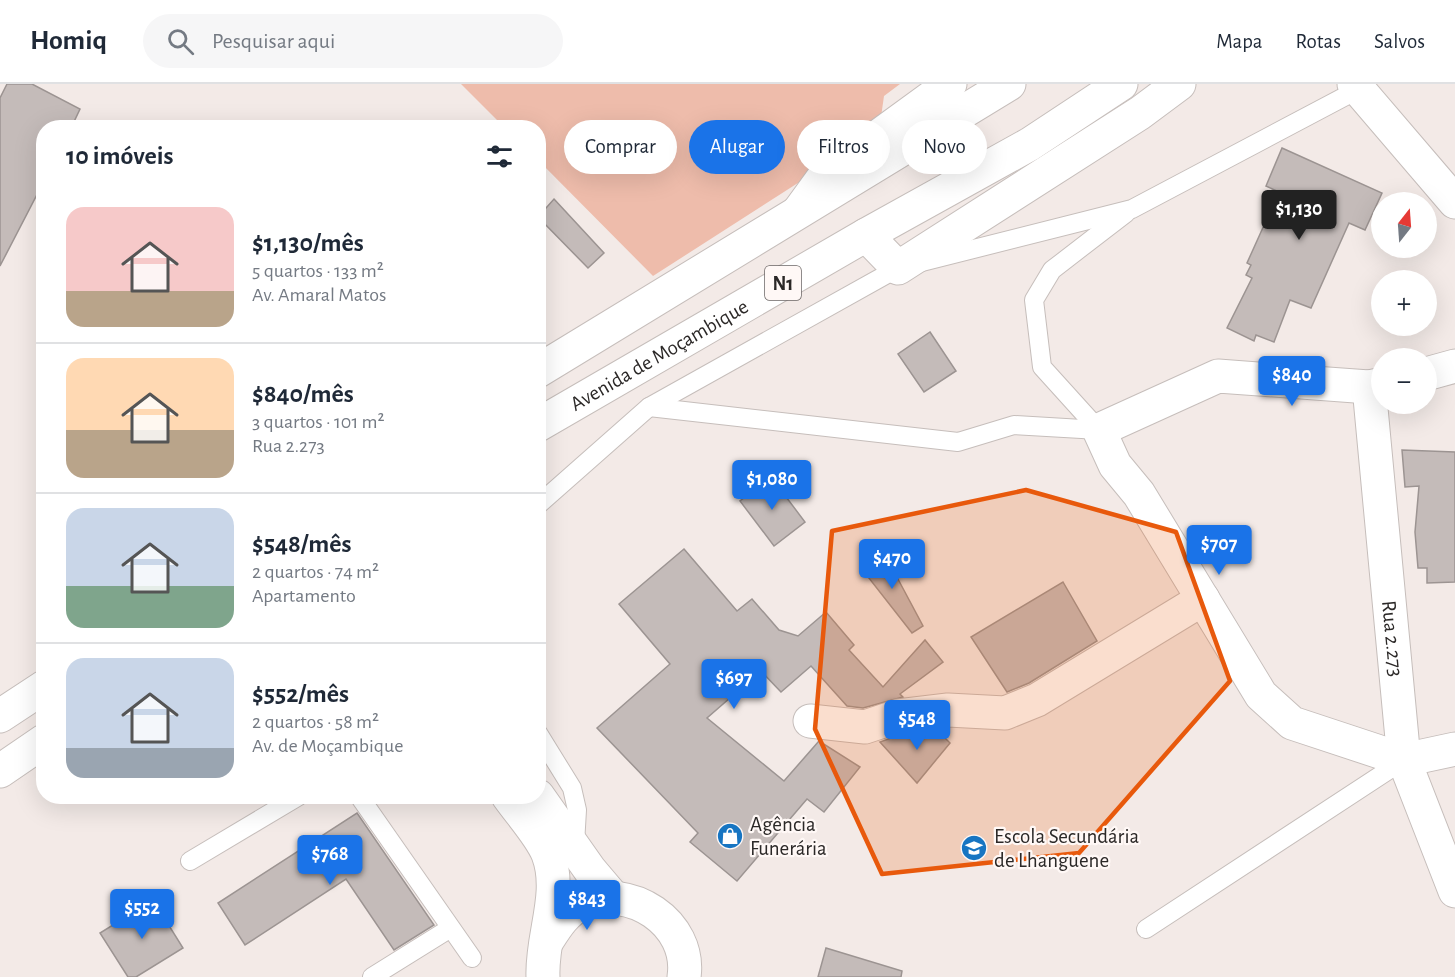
<!DOCTYPE html>
<html lang="pt">
<meta charset="utf-8">
<style>
:root{--surface:#fff;--page:#f6f6f7;--text:#1f2937;--muted:#747a83;--line:#e0e1e3;--accent:#1a73e8}
body{margin:0;font-family:"Alegreya Sans",sans-serif;background:var(--page);color:var(--text);height:100vh;display:flex;flex-direction:column;font-size:22px;white-space:nowrap}
*{box-sizing:border-box;margin:0}
p{font-size:20px;color:var(--muted)}
.icon{flex:none;width:33px;height:33px;fill:none;stroke:currentColor;stroke-width:2;stroke-linecap:round;stroke-linejoin:round}
.map{position:relative;flex:1;overflow:hidden}
.panel{position:absolute;left:36px;top:36px;width:510px;height:684px;display:flex;flex-direction:column;background:var(--surface);border-radius:24px;box-shadow:0 6px 24px #0002}
.panel>*{flex:none}
.hud{position:absolute;left:564px;top:36px;width:570px;height:54px;display:flex;gap:12px}
.needle{width:39px;rotate:17deg}
.buttons{position:absolute;left:1371px;top:108px;display:grid;gap:12px}
.buttons a{display:grid;place-items:center;width:66px;height:66px;border-radius:50%;background:var(--surface);box-shadow:0 6px 24px #0002;font-size:30px}
.price{position:absolute;translate:-50% -51px;padding:0 14px;border-radius:6px;background:var(--accent);color:#fff;font-size:20px;line-height:39px;filter:drop-shadow(0 2px 3px #0008)}
.price::after{content:'';position:absolute;left:50%;top:36px;width:18px;height:14px;margin-left:-9px;background:inherit;clip-path:polygon(0 0,100% 0,50% 100%)}
.price.selected{background:#222;color:#fff}
ul{padding:0;list-style:none}
li{display:flex;align-items:center;gap:18px;height:150px;padding:0 30px}
li+li{border-top:2px solid var(--line)}
li span{display:grid;place-items:center;flex:none;width:168px;height:120px;border-radius:18px;color:#555}
li>.icon{margin-inline-start:auto}
span .icon{width:72px;height:72px;fill:#fffc;stroke-width:1}
li b{font-size:26px}
h2{display:flex;justify-content:space-between;align-items:center;height:72px;padding:0 30px;font-size:26px}
.tag{padding:0 21px;border-radius:27px;background:var(--surface);box-shadow:0 6px 24px #0002;font-size:21px;line-height:54px}
.tag.selected{background:var(--accent);color:#fff}
header{display:flex;align-items:center;gap:36px;box-sizing:border-box;height:84px;padding:0 30px;background:var(--surface);border-bottom:2px solid var(--line)}
header strong{font-size:28px}
nav{display:flex;gap:33px;margin-inline-start:auto;font-size:21px}
.search{width:420px;height:54px;background:var(--page);display:flex;align-items:center;gap:15px;box-sizing:border-box;padding:0 21px;border-radius:33px;color:var(--muted);font-size:22px}
.map>svg:first-child{display:block}
.green{fill:#eebcab}
.building{fill:#c4bbb9;stroke:#9c9492;stroke-width:1.5}
.lines{fill:none;stroke-linecap:round;stroke-linejoin:round}
.service-casing{stroke:#c6bebb;stroke-width:20}
.minor-casing{stroke:#c6bebb;stroke-width:35}
.secondary-casing{stroke:#c6bebb;stroke-width:35}
.trunk-casing{stroke:#c6bebb;stroke-width:35}
.service{stroke:#fff;stroke-width:18}
.minor{stroke:#fff;stroke-width:33}
.secondary{stroke:#fff;stroke-width:33}
.trunk{stroke:#fff;stroke-width:33}
.marked{fill:#e8590c;fill-opacity:0.2;stroke:#e8590c;stroke-width:4.5;stroke-linejoin:round}
.labels{text-anchor:middle;stroke-width:4.5;stroke-linejoin:round;paint-order:stroke}
.shield{fill:#fff8f6;stroke:#6b6665;stroke-width:1.5}
.shield-label{font-size:20px;font-weight:bold;fill:#2b2827}
.street-label{font-size:21px;fill:#2b2827;stroke:#fff8f6}
.poi-label{font-size:21px;fill:#2b2827;stroke:#fff8f6;text-anchor:start}
</style>
<header>
<strong>Homiq</strong>
<div class="search"><svg class="icon" aria-label="search" viewBox="0 0 24 24"><circle cx="10" cy="10" r="6"/><path d="M15 15l6 6"/></svg>Pesquisar aqui</div>
<nav><a>Mapa</a><a>Rotas</a><a>Salvos</a></nav>
</header>
<div class="map">
<svg width="1455" height="893" viewBox="0 0 1455 893">
<rect width="100%" height="100%" fill="#f3eae7"/>
<polygon class="green" points="461,0 900,0 884,12 879,47 653,192 539,77 538,44 504,43"/>
<g class="building">
<polygon points="7,0 32,0 80,25 71,44 44,44 44,97 0,182 0,14"/>
<polygon points="1282,64 1382,109 1365,146 1349,139 1311,224 1290,216 1274,258 1256,251 1254,257 1227,244 1252,194 1246,191 1251,181 1247,179 1279,108 1266,102"/>
<polygon points="554,115 604,169 588,184 538,133"/>
<polygon points="930,248 956,287 924,308 898,270"/>
<polygon points="1402,366 1455,368 1455,498 1427,499 1427,484 1418,484 1415,448 1419,402 1405,403"/>
<polygon points="771,393 805,438 774,462 740,417"/>
<polygon points="684,465 737,527 752,515 779,546 798,552 826,528 854,561 849,566 883,603 925,556 943,578 900,610 903,613 863,624 847,622 811,582 781,608 761,587 707,634 784,697 819,657 860,683 824,728 807,715 737,797 690,758 698,749 597,644 670,580 619,520"/>
<polygon points="883,467 923,542 912,549 861,484"/>
<polygon points="1063,498 1097,557 1029,599 1007,608 971,553"/>
<polygon points="937,646 950,659 917,699 880,658 902,650"/>
<polygon points="357,729 434,841 394,866 346,795 245,861 218,819"/>
<polygon points="153,816 183,864 136,893 128,893 100,849"/>
<polygon points="826,864 902,887 901,893 818,893"/>
</g>
<g class="lines">
<g class="service-casing">
<g id="service">
<polyline points="649,323 958,358 1014,341 1099,346"/>
<polyline points="1099,346 1042,283 1034,216 1052,186 1126,129"/>
<polyline points="538,421 649,323 898,184 1132,125 1359,5"/>
<polyline points="538,649 572,704 577,726 575,760"/>
<polyline points="359,712 472,874"/>
<polyline points="190,777 299,712"/>
<polyline points="1146,845 1404,676"/>
<polyline points="372,893 449,845"/>
</g>
</g>
<g class="minor-casing">
<g id="minor">
<polyline points="1354,0 1455,118"/>
<polyline points="799,127 823,94 832,86 950,0"/>
<polyline points="866,151 898,184 1140,29 1179,0"/>
<polyline points="1426,290 1455,282"/>
<path id="s1" d="M1382,300L1369,303L1404,676L1455,807"/>
<polyline points="1369,303 1218,292 1099,346 1115,381 1139,410 1261,611 1292,639 1404,676 1455,665"/>
<polyline points="810,637 865,643 898,632 948,626 1005,629 1037,616 1203,515"/>
</g>
</g>
<g class="secondary-casing">
<g id="secondary">
<path d="M508,712C520,729 541,752 548,770C563,810 541,852 543,893"/>
<polyline points="538,712 590,786 612,812"/>
<path d="M547,857C556,843 565,828 581,820C629,798 692,839 684,893"/>
</g>
</g>
<g class="trunk-casing">
<g id="trunk">
<polyline points="538,287 1009,0"/>
<path id="s2" d="M538,341L866,151L1030,60L1121,0"/>
<polyline points="0,632 44,603"/>
<polyline points="0,687 44,657"/>
</g>
</g>
<use href="#service" class="service"/>
<use href="#minor" class="minor"/>
<use href="#secondary" class="secondary"/>
<use href="#trunk" class="trunk"/>
</g>
<path class="marked" d="M1026,406L1176,448L1230,597L1079,769L882,790L815,645L832,447Z"/>
<defs>
<g id="shop-disc" transform="scale(1.35)"><circle r="9.5" fill="#1775c2" stroke="#fff8f6"/><path d="M-5-2.5h2.3a2.7 3.5 0 0 1 5.4 0H5L5.5 6h-11ZM-1.5-2.5h3a1.5 2.3 0 0 0-3 0Z" fill="#fff"/></g>
<g id="school-disc" transform="scale(1.35)"><circle r="9.5" fill="#1775c2" stroke="#fff8f6"/><path d="M0-5L7-2L0 1L-7-2ZM-4 1L0 2.5L4 1V4Q0 6-4 4Z" fill="#fff"/></g>
</defs>
<g fill-rule="evenodd">
<use href="#shop-disc" x="730" y="752"/>
<use href="#school-disc" x="974" y="764"/>
</g>
<g class="labels">
<rect class="shield" x="765" y="182" width="36" height="34" rx="4.5"/>
<g class="shield-label">
<text x="783" y="206">N1</text>
</g>
<g class="street-label">
<text dy="7" stroke="none"><textPath href="#s2" startOffset="140">Avenida de Moçambique</textPath></text>
<text dy="7" stroke="none"><textPath href="#s1" startOffset="266">Rua 2.273</textPath></text>
</g>
<g class="poi-label">
<text x="750" y="747">Agência<tspan x="750" dy="24">Funerária</tspan></text>
<text x="994" y="759">Escola Secundária<tspan x="994" dy="24">de Lhanguene</tspan></text>
</g>
</g>
</svg>
<div class="buttons">
<a><svg class="needle" viewBox="-14 -14 28 28"><path d="M0-13l5 13h-10z" fill="#e53935"/><path d="M0 13l5-13h-10z" fill="#747a83"/></svg></a>
<a>+</a>
<a>−</a>
</div>
<b class="price selected" style="left:1299px;top:157px">$1,130</b>
<b class="price" style="left:1292px;top:323px">$840</b>
<b class="price" style="left:772px;top:427px">$1,080</b>
<b class="price" style="left:1219px;top:492px">$707</b>
<b class="price" style="left:892px;top:506px">$470</b>
<b class="price" style="left:734px;top:626px">$697</b>
<b class="price" style="left:917px;top:667px">$548</b>
<b class="price" style="left:330px;top:802px">$768</b>
<b class="price" style="left:587px;top:847px">$843</b>
<b class="price" style="left:142px;top:856px">$552</b>
<div class="hud">
<a class="tag">Comprar</a>
<a class="tag selected">Alugar</a>
<a class="tag">Filtros</a>
<a class="tag">Novo</a>
</div>
<section class="panel">
<h2>10 imóveis<svg class="icon" aria-label="filters" viewBox="0 0 24 24"><path d="M4 7h16M4 17h16"/><circle cx="9" cy="7" r="2"/><circle cx="15" cy="17" r="2"/></svg></h2>
<ul>
<li><span style="background:linear-gradient(#f6c9c9 70%,#b9a48a 0)"><svg class="icon" aria-label="home" viewBox="0 0 24 24"><path d="M3 11l9-7 9 7M6 9v11h12V9"/></svg></span><div><b>$1,130/mês</b><p>5 quartos · 133 m²</p><p>Av. Amaral Matos</p></div></li>
<li><span style="background:linear-gradient(#ffd9b3 60%,#b9a48a 0)"><svg class="icon" aria-label="home" viewBox="0 0 24 24"><path d="M3 11l9-7 9 7M6 9v11h12V9"/></svg></span><div><b>$840/mês</b><p>3 quartos · 101 m²</p><p>Rua 2.273</p></div></li>
<li><span style="background:linear-gradient(#c9d6e8 65%,#7fa58c 0)"><svg class="icon" aria-label="home" viewBox="0 0 24 24"><path d="M3 11l9-7 9 7M6 9v11h12V9"/></svg></span><div><b>$548/mês</b><p>2 quartos · 74 m²</p><p>Apartamento</p></div></li>
<li><span style="background:linear-gradient(#c9d6e8 75%,#9aa5b1 0)"><svg class="icon" aria-label="home" viewBox="0 0 24 24"><path d="M3 11l9-7 9 7M6 9v11h12V9"/></svg></span><div><b>$552/mês</b><p>2 quartos · 58 m²</p><p>Av. de Moçambique</p></div></li>
</ul>
</section>
</div>
